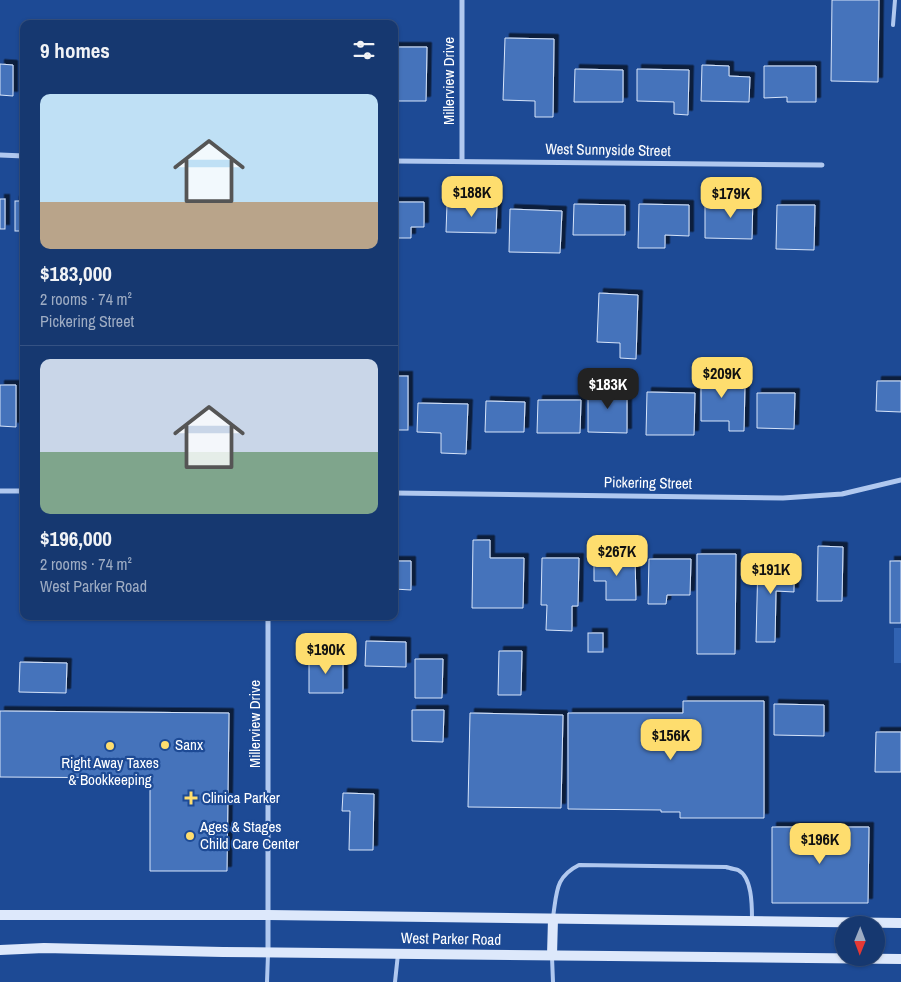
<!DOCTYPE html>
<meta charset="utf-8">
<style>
:root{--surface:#163870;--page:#1f3f75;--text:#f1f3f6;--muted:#9eacc3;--line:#355283;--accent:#fedd6e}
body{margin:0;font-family:"Archivo Narrow",sans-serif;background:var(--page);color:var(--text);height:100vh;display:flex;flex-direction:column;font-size:19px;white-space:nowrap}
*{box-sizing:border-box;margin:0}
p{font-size:16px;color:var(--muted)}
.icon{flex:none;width:28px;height:28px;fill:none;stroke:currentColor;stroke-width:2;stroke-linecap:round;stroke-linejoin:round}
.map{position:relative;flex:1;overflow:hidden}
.drawer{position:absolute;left:20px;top:20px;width:378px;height:600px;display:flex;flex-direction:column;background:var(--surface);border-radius:10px;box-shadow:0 1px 4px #0004,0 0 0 1px var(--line)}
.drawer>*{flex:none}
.needle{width:32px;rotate:181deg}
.buttons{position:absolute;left:835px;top:916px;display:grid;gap:10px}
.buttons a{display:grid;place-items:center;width:50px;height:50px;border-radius:50%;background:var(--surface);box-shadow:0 1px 4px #0004,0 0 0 1px var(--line);font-size:25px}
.price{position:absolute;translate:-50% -42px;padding:0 11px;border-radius:10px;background:var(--accent);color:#111;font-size:16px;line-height:32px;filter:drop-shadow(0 1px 2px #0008)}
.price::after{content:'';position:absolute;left:50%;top:30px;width:15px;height:11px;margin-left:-8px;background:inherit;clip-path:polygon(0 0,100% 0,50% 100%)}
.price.selected{background:#222;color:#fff}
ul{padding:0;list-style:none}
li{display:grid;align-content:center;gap:10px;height:265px;padding:0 20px}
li+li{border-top:1px solid var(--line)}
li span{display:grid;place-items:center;height:155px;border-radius:10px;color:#555}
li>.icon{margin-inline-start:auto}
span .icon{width:90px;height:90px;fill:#fffc;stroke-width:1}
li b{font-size:21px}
h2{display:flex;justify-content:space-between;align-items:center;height:60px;padding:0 20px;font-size:21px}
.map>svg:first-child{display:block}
.green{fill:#3163b2}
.building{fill:#4573bb;stroke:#d6e4fa;filter:url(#shadow)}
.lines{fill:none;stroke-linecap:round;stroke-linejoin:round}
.lane{stroke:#b0c8ef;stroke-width:4}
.street{stroke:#b0c8ef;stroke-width:5}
.secondary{stroke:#dde8fb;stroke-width:10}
.poi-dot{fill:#fedd6e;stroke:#1d4a95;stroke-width:2}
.labels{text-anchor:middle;stroke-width:4.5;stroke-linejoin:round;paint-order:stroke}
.street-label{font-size:15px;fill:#fff;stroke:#1d4a95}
.poi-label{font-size:15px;fill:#fff;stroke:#1d4a95;text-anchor:start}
</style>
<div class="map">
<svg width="901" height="982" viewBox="0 0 901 982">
<defs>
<filter id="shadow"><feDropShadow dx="4.5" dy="-4.5" stdDeviation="0" flood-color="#0009"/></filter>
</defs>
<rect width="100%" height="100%" fill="#1d4a95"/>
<rect class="green" x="894" y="628" width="7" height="35"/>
<g class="building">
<polygon points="832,0 879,0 878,82 831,81"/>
<polygon points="505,38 554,39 553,117 535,117 535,101 503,100"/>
<polygon points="394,47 427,47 426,101 394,101"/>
<polygon points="23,61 24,61 24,90 22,90"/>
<polygon points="0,64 13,65 13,96 0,95"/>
<polygon points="702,65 729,66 729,76 750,77 749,102 701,101"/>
<polygon points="764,66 816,66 816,102 787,102 787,97 764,98"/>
<polygon points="575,69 623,70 623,102 574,102"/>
<polygon points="637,69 689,70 688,115 674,114 674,102 637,101"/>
<polygon points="737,193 753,193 752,239 705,238 705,205 737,206"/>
<rect x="0" y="199" width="5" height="30"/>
<rect x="15" y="201" width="9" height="30"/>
<polygon points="394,202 424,202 424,227 411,227 411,238 394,238"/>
<polygon points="447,204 497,205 496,233 446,232"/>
<polygon points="574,204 625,205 625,235 573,235"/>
<polygon points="639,204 689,205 689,236 665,235 665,248 638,248"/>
<polygon points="777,205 815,205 814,250 776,249"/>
<polygon points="510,209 562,211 560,253 509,252"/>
<polygon points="599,293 638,295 636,359 620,358 620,343 597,342"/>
<polygon points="701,364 723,365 722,384 745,384 744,431 729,431 729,421 701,421"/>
<rect x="394" y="376" width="14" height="54"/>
<polygon points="877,381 901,381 901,412 876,411"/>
<polygon points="0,385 16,385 16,427 0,426"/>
<polygon points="588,387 627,388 627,433 588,432"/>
<polygon points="647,392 695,393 694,435 646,435"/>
<polygon points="757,393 795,393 794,429 757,428"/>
<polygon points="538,400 581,400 580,433 537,433"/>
<polygon points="486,401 525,402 524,432 485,432"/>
<polygon points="418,403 468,404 466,454 441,453 441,433 417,432"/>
<polygon points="473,540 490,540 490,558 524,558 523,608 472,608"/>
<polygon points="818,546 843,547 842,601 817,601"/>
<polygon points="697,554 736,554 735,654 697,654"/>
<polygon points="594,557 635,557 636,600 606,600 606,581 594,581"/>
<polygon points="542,558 579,558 578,606 572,606 572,631 546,630 547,605 541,605"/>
<polygon points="649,559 691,559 690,595 667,595 666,604 648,604"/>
<polygon points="758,560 794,561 794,592 776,591 775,642 756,642"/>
<polygon points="394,561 411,561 411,590 394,589"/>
<rect x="890" y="561" width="11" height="62"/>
<rect x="588" y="633" width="15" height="19"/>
<polygon points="366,641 406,642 406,667 365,666"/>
<polygon points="499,651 522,651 521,695 498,695"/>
<polygon points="343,657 343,693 309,693 309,658"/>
<polygon points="415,659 443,659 442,698 415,698"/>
<polygon points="20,662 67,663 66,693 19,692"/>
<polygon points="683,701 764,701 764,818 680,818 680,812 661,812 661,810 568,809 568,713 683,713"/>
<polygon points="774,704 824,705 824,736 774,735"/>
<polygon points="412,710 444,710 443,742 412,741"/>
<polygon points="0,711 229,713 227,871 150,871 150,778 0,777"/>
<polygon points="470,713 563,715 561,808 468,807"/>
<polygon points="876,732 901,732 901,772 875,772"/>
<polygon points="343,793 374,794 373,850 349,850 350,811 342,811"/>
<polygon points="772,827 869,827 868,903 772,903"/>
</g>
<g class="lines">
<g class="lane">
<polyline points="893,25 895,0"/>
<path d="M553,917C557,892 555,877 579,865L726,867C729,868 734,869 738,870C752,877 752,905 752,919"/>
<polyline points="552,957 553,982"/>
<polyline points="267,982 268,954"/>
<polyline points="395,982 398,954"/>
</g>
<g class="street">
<polyline points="462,0 462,161"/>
<polyline points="0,155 24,156"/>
<polyline points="394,161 822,165"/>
<polyline points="0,491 24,491"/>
<polyline points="394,493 783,498 842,494 901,480"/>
<polyline points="268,616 268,952"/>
</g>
<g class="secondary">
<polyline points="0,915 268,915 901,923"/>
<polyline points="0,950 44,948 223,952 901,959"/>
<polyline points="552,955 553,919"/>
</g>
</g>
<g class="poi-dot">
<circle cx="165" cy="745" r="5"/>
<circle cx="110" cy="746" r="5"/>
<path d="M188.5 790.5h5v5h5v5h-5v5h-5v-5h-5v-5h5z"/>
<circle cx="190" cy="836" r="5"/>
</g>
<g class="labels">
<g class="street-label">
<text transform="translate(449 81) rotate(-90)" y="5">Millerview Drive</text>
<text transform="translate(608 150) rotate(1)" y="5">West Sunnyside Street</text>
<text transform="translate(648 483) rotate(1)" y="5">Pickering Street</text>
<text transform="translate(255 724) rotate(-90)" y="5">Millerview Drive</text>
<text transform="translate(451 939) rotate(1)" y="5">West Parker Road</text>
</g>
<g class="poi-label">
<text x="175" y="750">Sanx</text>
<text x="110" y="768" text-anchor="middle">Right Away Taxes<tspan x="110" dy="17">&amp; Bookkeeping</tspan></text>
<text x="202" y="803">Clinica Parker</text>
<text x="200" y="832">Ages &amp; Stages<tspan x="200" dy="17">Child Care Center</tspan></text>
</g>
</g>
</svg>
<div class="buttons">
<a><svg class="needle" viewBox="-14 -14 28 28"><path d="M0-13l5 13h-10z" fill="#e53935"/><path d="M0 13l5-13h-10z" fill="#9eacc3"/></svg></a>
</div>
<b class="price" style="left:472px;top:218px">$188K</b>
<b class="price" style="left:731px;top:219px">$179K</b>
<b class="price" style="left:722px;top:399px">$209K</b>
<b class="price selected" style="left:608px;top:410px">$183K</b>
<b class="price" style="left:617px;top:577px">$267K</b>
<b class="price" style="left:771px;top:595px">$191K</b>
<b class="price" style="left:326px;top:675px">$190K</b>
<b class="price" style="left:671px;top:761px">$156K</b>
<b class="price" style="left:820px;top:865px">$196K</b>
<section class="drawer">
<h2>9 homes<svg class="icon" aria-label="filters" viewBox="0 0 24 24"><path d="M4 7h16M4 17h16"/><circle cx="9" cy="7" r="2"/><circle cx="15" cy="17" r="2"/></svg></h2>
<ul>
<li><span style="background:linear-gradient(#bfe0f5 70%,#b9a48a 0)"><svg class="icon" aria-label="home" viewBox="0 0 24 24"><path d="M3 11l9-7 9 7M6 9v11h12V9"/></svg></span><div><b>$183,000</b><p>2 rooms · 74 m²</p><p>Pickering Street</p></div></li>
<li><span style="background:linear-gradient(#c9d6e8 60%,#7fa58c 0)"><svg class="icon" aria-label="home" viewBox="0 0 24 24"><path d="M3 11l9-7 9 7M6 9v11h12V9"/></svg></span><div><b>$196,000</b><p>2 rooms · 74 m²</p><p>West Parker Road</p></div></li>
</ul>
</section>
</div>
